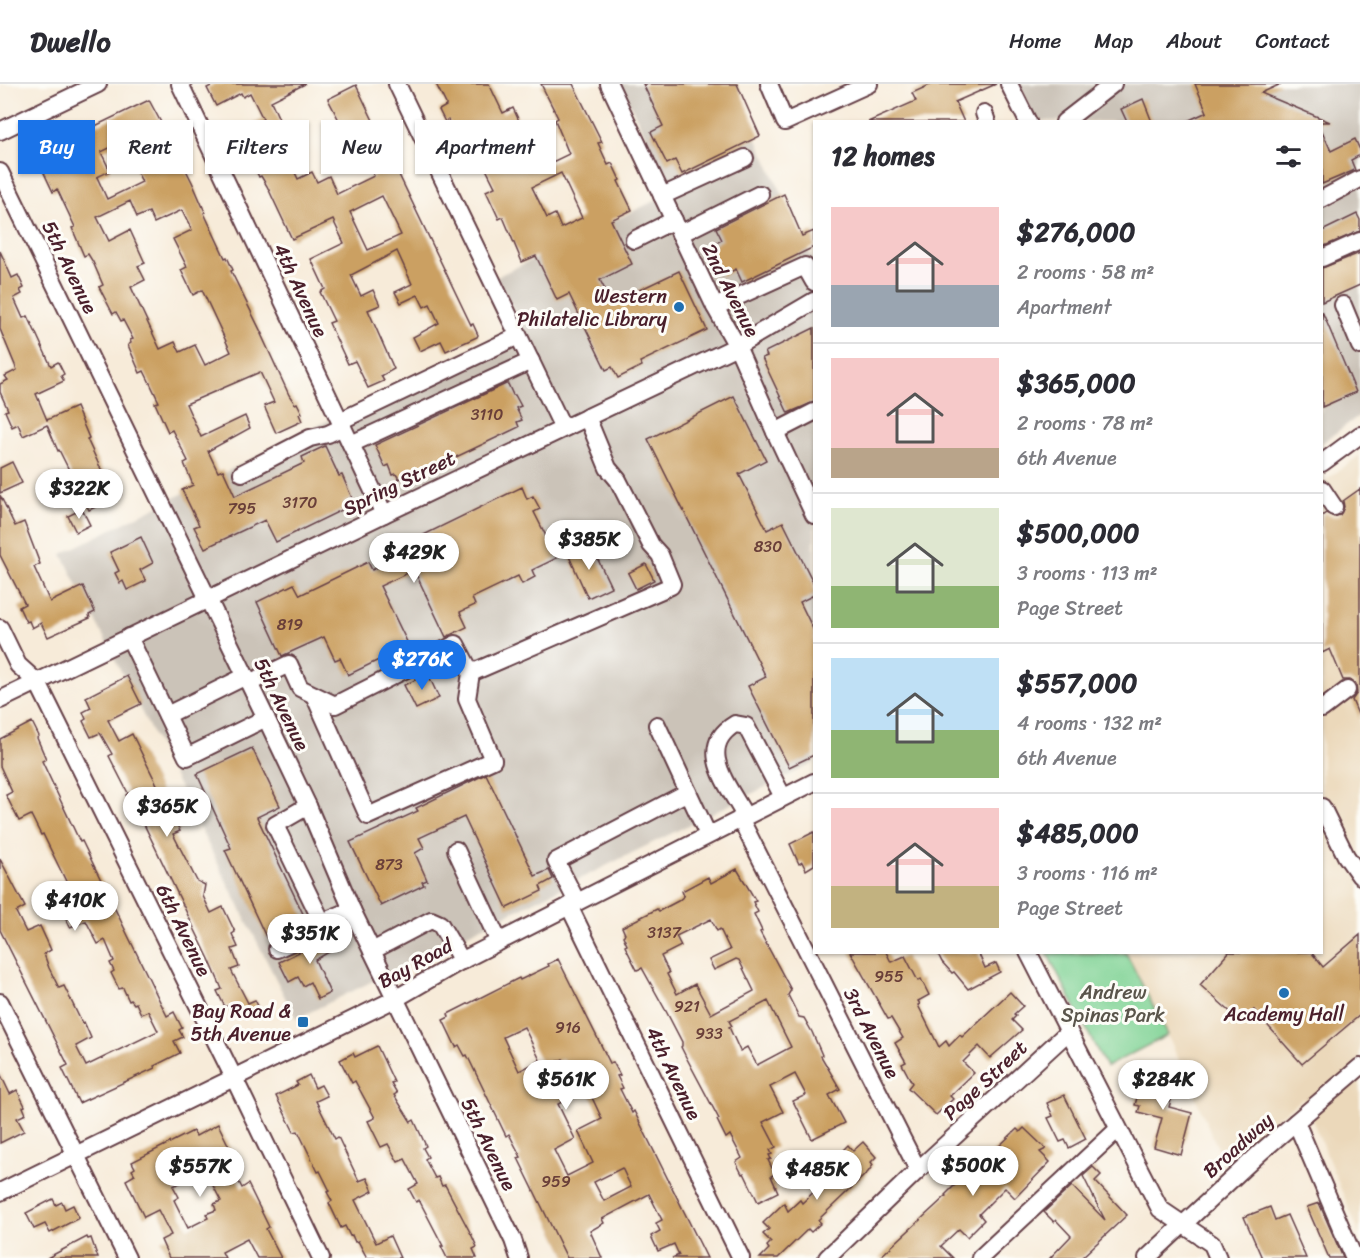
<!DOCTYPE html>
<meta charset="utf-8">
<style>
:root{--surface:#fff;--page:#f7f7f7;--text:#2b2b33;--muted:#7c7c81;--line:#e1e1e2;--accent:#1a73e8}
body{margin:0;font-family:Sriracha,sans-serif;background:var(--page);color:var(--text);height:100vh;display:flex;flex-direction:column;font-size:22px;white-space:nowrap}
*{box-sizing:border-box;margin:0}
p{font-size:20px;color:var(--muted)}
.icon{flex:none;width:33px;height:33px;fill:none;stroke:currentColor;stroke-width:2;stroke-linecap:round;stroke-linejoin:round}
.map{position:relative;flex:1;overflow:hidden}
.sheet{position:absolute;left:813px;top:36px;width:510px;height:834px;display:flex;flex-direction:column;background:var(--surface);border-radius:0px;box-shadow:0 2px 4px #0004}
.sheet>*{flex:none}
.guide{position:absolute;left:18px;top:36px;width:570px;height:54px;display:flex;gap:12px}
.price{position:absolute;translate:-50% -51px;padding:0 14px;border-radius:21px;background:#fff;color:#222;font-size:20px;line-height:39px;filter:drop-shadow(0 2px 3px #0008)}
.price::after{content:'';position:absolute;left:50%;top:36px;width:18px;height:14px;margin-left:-9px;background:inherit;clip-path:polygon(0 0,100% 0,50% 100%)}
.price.on{background:var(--accent);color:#fff}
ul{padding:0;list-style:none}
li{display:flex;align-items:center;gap:18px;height:150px;padding:0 18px}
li+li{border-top:2px solid var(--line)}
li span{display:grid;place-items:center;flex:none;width:168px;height:120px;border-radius:0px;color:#555}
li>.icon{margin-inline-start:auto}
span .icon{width:72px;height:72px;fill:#fffc;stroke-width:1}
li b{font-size:26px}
h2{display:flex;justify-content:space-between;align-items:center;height:72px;padding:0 18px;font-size:26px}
.chip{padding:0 21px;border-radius:0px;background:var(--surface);box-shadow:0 2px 4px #0004;font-size:21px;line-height:54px}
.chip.on{background:var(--accent);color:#fff}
header{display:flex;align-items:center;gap:36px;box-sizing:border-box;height:84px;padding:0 30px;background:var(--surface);border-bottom:2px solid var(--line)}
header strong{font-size:28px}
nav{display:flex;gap:33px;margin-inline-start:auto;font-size:21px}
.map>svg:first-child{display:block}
.built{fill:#ebd8ba}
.industrial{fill:#cbc3b8}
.green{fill:#80d395;stroke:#657960;stroke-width:1.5}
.building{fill:#cba062;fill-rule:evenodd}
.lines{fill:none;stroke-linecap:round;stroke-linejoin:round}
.minor-casing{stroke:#643e45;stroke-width:20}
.minor{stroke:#fff;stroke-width:16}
.poi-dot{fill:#1f6fb2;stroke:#fdfcf7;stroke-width:2}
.labels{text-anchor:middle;stroke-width:6;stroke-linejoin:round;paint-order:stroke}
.number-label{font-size:16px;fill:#6a3f39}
.street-label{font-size:20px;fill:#4a1f2b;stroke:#fdfcf7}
.poi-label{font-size:20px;fill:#4a1f2b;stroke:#fdfcf7;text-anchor:end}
.park-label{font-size:20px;fill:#5a554b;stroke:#fdfcf7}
</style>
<header>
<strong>Dwello</strong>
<nav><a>Home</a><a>Map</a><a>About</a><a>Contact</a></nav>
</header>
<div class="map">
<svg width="1360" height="1174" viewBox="0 0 1360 1174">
<rect width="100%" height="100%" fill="#fdfcf7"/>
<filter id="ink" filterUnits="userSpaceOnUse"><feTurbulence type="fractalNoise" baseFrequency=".0167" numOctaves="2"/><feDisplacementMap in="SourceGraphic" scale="12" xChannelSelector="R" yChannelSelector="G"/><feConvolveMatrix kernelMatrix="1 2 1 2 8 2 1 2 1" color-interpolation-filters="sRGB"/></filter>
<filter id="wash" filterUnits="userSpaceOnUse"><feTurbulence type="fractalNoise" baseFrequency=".008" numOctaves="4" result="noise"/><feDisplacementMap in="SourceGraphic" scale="24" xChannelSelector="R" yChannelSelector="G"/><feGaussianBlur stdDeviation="1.35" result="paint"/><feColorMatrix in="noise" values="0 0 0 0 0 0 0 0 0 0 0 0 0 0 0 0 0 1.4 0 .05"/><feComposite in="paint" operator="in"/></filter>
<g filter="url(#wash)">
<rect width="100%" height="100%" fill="#f7ebd9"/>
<polygon class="built" points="1360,371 1360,1151 1303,1014 1223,1076 1168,951 1126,869 1322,868 1322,399"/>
<g class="industrial">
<polygon points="620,0 731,0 814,178 814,679 296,935 62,470 521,240 496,193 673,108"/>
<polygon points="1019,0 1360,0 1360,331 1322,359 1322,38 1034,37"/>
</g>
<polygon class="green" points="1047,869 1126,869 1168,951 1106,983"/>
<g id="blocks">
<g class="building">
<path d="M215,0H305L271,17L283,44L287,42L293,55L282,61L298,95L312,88L317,98L329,92L337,110L374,92L348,41L343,44L328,15L356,1L471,241L473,240L478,251L477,253L446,267L441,257L420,267L413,253L439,239L430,220L424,223L418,211L401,219L395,208L412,200L397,167L351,191L361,212L373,206L380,221L368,226L394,285L381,292L384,297L368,304L355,277L348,280L329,239L334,237L320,208L325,205L311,175L344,159L333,136L292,155L267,102L261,92L259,93L253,80L256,76L242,46L263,35L250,9L243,13L241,9L216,22L207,4ZM382,112L401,151L368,166L350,128Z"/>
<path d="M436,0H489L503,29L513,24L525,50L512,56L521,76L533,70L540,84L569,70L555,36L558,34L541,0H573L602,58L598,59L608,81L612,79L620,96L618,97L632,126L611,136L632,180L600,196L612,219L679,187L707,246L640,278L642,282L618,294L612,283L606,286L569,210L557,216L536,172L522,178L503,133L499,135L486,107L495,103L481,75L473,79L462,56L458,58L448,36L445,38L439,26L446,22V20ZM561,89L582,134L561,144L555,130L547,134L532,103Z"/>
<polygon points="643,0 737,0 760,52 682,90 675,76 667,80 651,48 663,42"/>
<polygon points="932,0 996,0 955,18 964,38 868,38 916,17 912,9"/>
<polygon points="1195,0 1281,0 1261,9 1330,38 1185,38 1207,28"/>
<polygon points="1143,15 1152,38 1127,38 1121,25"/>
<path d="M149,16L165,46L173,67L175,66L182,81L183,80L192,98L205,128L204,129L225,174L227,173L233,186L231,187L262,250H261L289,311L295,320L297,319L302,329L299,330L302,337L276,349L264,322L274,318L260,288L186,320L201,353L245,332L250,344L208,367L218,388L223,386L235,412L304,379L302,373L325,362L339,392L342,391L352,414L343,418L346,424L276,458L265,436L205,464L194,443L199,441L182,406L193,401L184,379L188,377L172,346L168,348L155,319L159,318L148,295L144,287L140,289L128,261L131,259L130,256L133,255L123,236L121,237L116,228L113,230L99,203L103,201L93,178L88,170L84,172L72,144L75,143L57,105L53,108L38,76L44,73L43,70L47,68L46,65L73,52L72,50L90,42L91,44ZM122,58L142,98L107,115L97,93L110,87L101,68ZM130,117L137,133L149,128L154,139L182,126L192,146L173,155L187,183L181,186L193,211L202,206L231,268L205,281L195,261L180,268L175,258L160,265L131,203L145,196L138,182L145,179L130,146L109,157L97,133Z"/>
<polygon points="1322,47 1331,67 1355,55 1360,66 1360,71 1351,76 1355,86 1322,100"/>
<polygon points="784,110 802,152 814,147 814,163 742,198 736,185 722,192 708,163 722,156 716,144"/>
<polygon points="1357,130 1360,136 1360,147 1322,163 1322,147"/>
<polygon points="0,167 12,194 18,191 24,204 20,206 22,210 14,214 23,234 28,232 51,282 58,278 64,290 61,292 64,297 36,310 47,336 76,323 89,354 87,355 107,398 114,396 121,411 89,426 59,366 58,367 47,341 23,352 18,340 12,343 5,327 8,326 0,308 0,300 8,296 5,292 17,286 0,245"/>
<polygon points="1360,169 1360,201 1322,218 1322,184"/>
<polygon points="1322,227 1356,308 1322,323"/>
<polygon points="814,244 814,318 788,329 762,274 767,272 765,268"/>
<polygon points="506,300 508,300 513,311 515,311 521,322 516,324 522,336 517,338 519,343 406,397 404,393 399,395 396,390 393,391 389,381 385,383 375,361"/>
<polygon points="734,312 766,376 739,390 767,446 783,438 814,500 814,511 800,518 814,547 814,671 789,683 748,602 766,593 648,355"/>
<polygon points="12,378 22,399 0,409 0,384"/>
<polygon points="522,403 527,415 533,412 540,425 534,428 557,474 532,486 535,493 522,500 518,492 472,514 475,521 460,528 467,543 446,553 414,486 380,502 409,562 404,565 407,570 396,575 393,569 348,591 340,574 335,576 324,553 282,572 257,518 294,500 300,511 368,478 372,486 407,469 403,461"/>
<polygon points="1360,405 1360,635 1352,616 1357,609 1356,600 1350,596 1343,596 1330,565 1322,569 1322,432 1326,429 1334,433 1340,431 1344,423 1343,417"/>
<polygon points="0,411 15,442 24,438 40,480 34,483 50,518 83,502 95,528 89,531 90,534 48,553 41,539 32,544 29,537 26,538 19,523 25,520 0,471"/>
<polygon points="82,425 90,441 76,448 68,432"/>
<polygon points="141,453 153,479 140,486 146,497 127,506 123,497 120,499 115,489 119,487 110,468"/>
<polygon points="590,459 611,503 588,514 568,470"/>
<polygon points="646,480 654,496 636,505 628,489"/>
<polygon points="428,590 439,614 416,625 404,601"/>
<polygon points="127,592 141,620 108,636 119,657 132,650 180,747 173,750 197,797 205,801 203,812 211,829 223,823 235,848 232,850 238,863 232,865 239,883 231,886 248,919 255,916 260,926 245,934 240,924 232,928 228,922 225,923 217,907 222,905 209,875 139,730 126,711 128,709 109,672 112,670 100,649 91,653 83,637 86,635 83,628 91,624 86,613"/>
<polygon points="32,638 39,652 37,654 46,675 42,677 80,758 82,757 167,932 174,928 182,944 179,946 183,953 174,957 180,969 154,982 155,984 79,1019 62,984 68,981 0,846 0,775 25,823 16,828 26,848 40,842 51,866 44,870 49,884 59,904 64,902 82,939 84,938 91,954 76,962 86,982 158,947 148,927 141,930 136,919 134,920 131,916 129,917 123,904 119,905 111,889 114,887 110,879 114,877 105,856 98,860 86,837 70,843 64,830 78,822 62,789 43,750 41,751 31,731 19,737 6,711 12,708 0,682 0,655"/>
<polygon points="252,664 280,722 257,733 305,834 266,853 225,766 231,764 197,690"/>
<polygon points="486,690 535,792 549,786 553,795 540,802 542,807 507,824 464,733 419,754 424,764 415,769 427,796 422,798 424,801 381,822 350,758 418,727 416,724"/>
<polygon points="814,748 814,781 806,786 802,778 799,780 790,760"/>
<path d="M737,785L756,817L753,818L758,828L754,830L762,847L760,848L791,906L788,911L799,933L804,934L812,948L822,971L821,972L840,1005L829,1011L844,1039L812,1055L793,1017L806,1011L795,990L770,1003L783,1028L763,1038L776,1063L770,1066L772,1070L769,1071L771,1075L768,1076L775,1090L771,1092L778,1108L758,1118L744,1089L742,1090L736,1078L742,1074L730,1051L726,1054L717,1036L719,1035L686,973L681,963L682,962V958L667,929L642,884L637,886L625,862L627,861L623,852L625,850L622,843L657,825L659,827L678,817L684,812L682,807L708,793L711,799ZM711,835L717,847L720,845L730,866L709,876L714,886L736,875L739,876L754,907L711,930L695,900L677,910L667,890L669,889L661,872L681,862L676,852ZM768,917L791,963L757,981L747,963L740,967L729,943L732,942L729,937Z"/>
<polygon points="335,850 341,861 315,876 330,909 318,915 310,898 303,902 298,893 289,898 279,878"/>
<polygon points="1360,851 1360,931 1302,980 1254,926 1243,939 1200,901 1229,868 1311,868 1323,883"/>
<polygon points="850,868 886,868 891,878 905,872 918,897 921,895 929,911 918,917 920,920 918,921 939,963 946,957 949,962 960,951 962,953 1010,908 1023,922 1014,930 1016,932 1012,936 1022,946 990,974 979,962 963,978 974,989 950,1012 953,1015 936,1031 908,1004 912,999 902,980 906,978 895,959 903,954 891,934 888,935"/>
<polygon points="937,868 978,868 985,884 996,879 1000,888 968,905 954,888 952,889 942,878"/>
<path d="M558,875L610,979L613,978L620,991L617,992L623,1004L620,1005L632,1029L634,1027L707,1174H672L679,1171L674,1160L658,1167L651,1152L660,1147L656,1139L662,1136L649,1110L602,1135L604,1139L590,1147L602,1174H567L518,1074L521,1073L509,1050L506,1052L467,971L465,972L459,961L456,963L443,936L449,933L448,930L519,894L520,896L549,882L548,880ZM524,943L544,984L563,975L574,997L554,1007L539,977L519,987L503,953ZM588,1005L602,1035L578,1047L593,1079L567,1092L554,1066L575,1055L558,1020ZM622,1084L631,1103L604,1117L594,1098Z"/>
<polygon points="377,962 394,998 391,999 397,1009 394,1011 411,1038 414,1036 426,1062 423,1064 428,1073 425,1075 435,1094 438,1093 442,1102 445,1101 472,1152 477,1163 473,1165 477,1174 447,1174 441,1162 443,1162 419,1116 416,1118 409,1105 418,1100 405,1075 398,1078 388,1060 381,1063 368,1037 375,1034 355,997 352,999 340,976 353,969 355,973"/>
<polygon points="1146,980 1160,984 1156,997 1175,1002 1169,1023 1192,1029 1181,1071 1154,1063 1162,1034 1138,1028 1140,1022 1135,1021"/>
<polygon points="0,989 10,1010 17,1006 25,1022 23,1023 26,1030 17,1034 24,1047 0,1059"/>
<polygon points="309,991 315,1004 321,1001 327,1012 316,1017 335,1055 338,1053 359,1097 367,1094 373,1107 355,1116 376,1159 390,1152 400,1174 367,1174 358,1157 355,1158 352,1151 350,1152 345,1142 341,1144 329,1119 332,1117 327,1108 330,1107 320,1087 318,1088 298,1047 294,1048 276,1012 298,1001 296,998"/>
<polygon points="1064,1011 1086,1055 1069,1064 1065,1056 1060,1058 1048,1034 1053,1032 1047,1019"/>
<path d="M218,1040L237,1079L231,1082L242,1104L248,1100L269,1143L266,1145L281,1174H257L247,1155L222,1168L225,1174H169L161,1156L171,1151L158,1126L144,1133L126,1096L135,1091L132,1086L135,1084L132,1078L193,1047L196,1052ZM207,1090L221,1117L214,1120L216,1126L206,1130L208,1134L188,1144L174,1116L179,1113L173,1102L198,1091Z"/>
<polygon points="1024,1044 1046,1065 1040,1068 1050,1078 1015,1114 1005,1104 979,1130 984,1136 967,1153 959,1145 941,1162 953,1174 879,1174 946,1112 945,1111 968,1088 970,1090 1017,1045 1020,1048"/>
<polygon points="863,1058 876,1073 871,1078 873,1081 868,1088 818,1136 821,1139 811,1148 808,1145 778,1174 760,1174 769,1165 767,1162 771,1158 763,1150 769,1145 763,1139 784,1119 788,1127 800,1116 802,1119 820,1102 816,1098 839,1074 837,1072 848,1061 853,1067"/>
<polygon points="1093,1083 1101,1091 1095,1097 1127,1131 1081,1174 1050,1174 1071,1152 1056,1136 1054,1138 1044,1128 1072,1102 1105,1136 1083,1092"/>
<polygon points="53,1115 56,1121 62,1118 65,1125 73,1121 79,1134 50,1149 45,1140 34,1145 26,1129"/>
<polygon points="1319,1119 1343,1174 1329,1174 1307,1123"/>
<polygon points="1270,1123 1275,1136 1287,1131 1306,1174 1262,1174 1244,1133"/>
<polygon points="87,1153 88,1155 91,1154 98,1174 47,1174"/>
</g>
</g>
</g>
<g filter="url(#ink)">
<use href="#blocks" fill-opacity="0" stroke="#643e45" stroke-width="1.5"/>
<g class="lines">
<g class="minor-casing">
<g id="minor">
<polyline points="180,0 384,430"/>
<polyline points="397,0 563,344"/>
<polyline points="609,0 715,223 737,262 775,348 814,431"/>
<polyline points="769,0 785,38 869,0"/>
<polyline points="1009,0 1028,38"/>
<polyline points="984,29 987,38"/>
<polyline points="1064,38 1113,0"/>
<polyline points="0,47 98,0"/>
<polyline points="0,88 266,634 308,722 352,826 513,1156 519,1174"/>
<polyline points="662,112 745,74"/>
<polyline points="1322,115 1360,95"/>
<polyline points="680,150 760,110"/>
<polyline points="634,156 674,136"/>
<polyline points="1322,174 1360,157"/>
<polyline points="1343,221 1360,262"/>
<polyline points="715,223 805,182 814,198"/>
<polyline points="340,337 518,252"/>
<polyline points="775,348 814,328"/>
<polyline points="351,360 531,277"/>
<polyline points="1322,379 1360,351"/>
<polyline points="242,389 310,354 328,350 343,343"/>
<polyline points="1322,405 1334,423"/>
<polyline points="0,544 18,581 38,599 234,994 321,1174"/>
<polyline points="129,553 187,673 266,634"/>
<polyline points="249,599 289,580 300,604 335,621 456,560 471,589 671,502 672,500 660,471 651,461 618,396 608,384 587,333"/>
<polyline points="314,611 368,732 493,676 467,615 471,589"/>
<polyline points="0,616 384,430 737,262 814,217"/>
<polyline points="1322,625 1347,606"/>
<polyline points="167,631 246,592"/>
<polyline points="657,641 708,751"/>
<polyline points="308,722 275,741 322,838"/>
<polyline points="1322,723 1346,772 1360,792"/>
<path d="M745,732C729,702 695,664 735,640L746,642L783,713"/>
<polyline points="740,734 918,1086"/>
<polyline points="456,766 499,858"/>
<polyline points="577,818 556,777 688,708"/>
<polyline points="569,822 741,1174"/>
<polyline points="277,865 312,849 322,838 352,826"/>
<polyline points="372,867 431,836 440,840 462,877"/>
<polyline points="1028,868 1160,1125 1212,1160 1218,1174"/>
<polyline points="0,918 127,1174"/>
<polyline points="1296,1038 1354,1174"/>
<polyline points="0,1108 395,915 459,878 814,698"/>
<polyline points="827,1174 918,1086 1068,948"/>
<polyline points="980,1174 1118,1045"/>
<polyline points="1147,1174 1262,1067 1360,983"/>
</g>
</g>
<use href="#minor" class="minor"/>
</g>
</g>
<g class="poi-dot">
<circle cx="679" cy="223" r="6"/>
<circle cx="1284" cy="909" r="6"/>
<rect x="297" y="932" width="12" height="12" rx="3"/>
</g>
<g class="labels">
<g class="number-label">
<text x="487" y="336">3110</text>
<text x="300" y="424">3170</text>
<text x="242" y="430">795</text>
<text x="768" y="468">830</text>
<text x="290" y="546">819</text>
<text x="389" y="786">873</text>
<text x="664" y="854">3137</text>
<text x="889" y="898">955</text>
<text x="687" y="928">921</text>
<text x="568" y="949">916</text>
<text x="709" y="955">933</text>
<text x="556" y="1103">959</text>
</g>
<g class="street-label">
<text transform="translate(70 183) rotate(64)" y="7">5th Avenue</text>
<text transform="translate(301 206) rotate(65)" y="7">4th Avenue</text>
<text transform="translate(731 206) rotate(63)" y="7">2nd Avenue</text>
<text transform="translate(399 399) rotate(-26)" y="7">Spring Street</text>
<text transform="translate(282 620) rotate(64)" y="7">5th Avenue</text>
<text transform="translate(184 846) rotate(64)" y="7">6th Avenue</text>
<text transform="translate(415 879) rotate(-29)" y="7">Bay Road</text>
<text transform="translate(872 949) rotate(63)" y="7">3rd Avenue</text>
<text transform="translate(674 989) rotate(64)" y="7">4th Avenue</text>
<text transform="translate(985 996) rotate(-43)" y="7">Page Street</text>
<text transform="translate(489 1060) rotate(64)" y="7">5th Avenue</text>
<text transform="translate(1238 1061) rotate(-42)" y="7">Broadway</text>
</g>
<g class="poi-label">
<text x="667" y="219">Western<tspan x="667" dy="23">Philatelic Library</tspan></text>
<text x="291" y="934">Bay Road &amp;<tspan x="291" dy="23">5th Avenue</tspan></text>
<text x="1284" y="937" text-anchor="middle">Academy Hall</text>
</g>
<g class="park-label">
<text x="1113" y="915">Andrew<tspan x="1113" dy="23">Spinas Park</tspan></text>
</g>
</g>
</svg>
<b class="price" style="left:79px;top:436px">$322K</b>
<b class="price" style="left:589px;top:487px">$385K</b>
<b class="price" style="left:414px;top:500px">$429K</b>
<b class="price on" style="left:422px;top:607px">$276K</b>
<b class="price" style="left:167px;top:754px">$365K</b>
<b class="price" style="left:75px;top:848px">$410K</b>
<b class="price" style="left:310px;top:881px">$351K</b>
<b class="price" style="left:566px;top:1027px">$561K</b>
<b class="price" style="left:1163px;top:1027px">$284K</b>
<b class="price" style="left:973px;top:1113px">$500K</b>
<b class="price" style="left:200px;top:1114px">$557K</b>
<b class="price" style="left:817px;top:1117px">$485K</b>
<div class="guide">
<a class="chip on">Buy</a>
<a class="chip">Rent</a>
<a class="chip">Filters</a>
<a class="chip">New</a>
<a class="chip">Apartment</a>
</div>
<section class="sheet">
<h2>12 homes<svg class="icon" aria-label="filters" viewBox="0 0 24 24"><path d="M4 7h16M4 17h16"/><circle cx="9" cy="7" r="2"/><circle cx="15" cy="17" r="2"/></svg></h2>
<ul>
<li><span style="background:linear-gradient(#f6c9c9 65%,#9aa5b1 0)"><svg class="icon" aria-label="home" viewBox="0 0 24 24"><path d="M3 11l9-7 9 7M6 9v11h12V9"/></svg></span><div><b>$276,000</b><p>2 rooms · 58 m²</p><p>Apartment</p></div></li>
<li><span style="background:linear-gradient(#f6c9c9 75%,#b9a48a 0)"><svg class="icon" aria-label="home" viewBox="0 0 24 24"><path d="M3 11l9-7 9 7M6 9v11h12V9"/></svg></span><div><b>$365,000</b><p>2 rooms · 78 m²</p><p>6th Avenue</p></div></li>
<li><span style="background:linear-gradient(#dfe7d0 65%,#8fb573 0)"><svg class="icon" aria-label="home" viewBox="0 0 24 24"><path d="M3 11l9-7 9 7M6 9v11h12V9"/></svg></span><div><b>$500,000</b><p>3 rooms · 113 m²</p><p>Page Street</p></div></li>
<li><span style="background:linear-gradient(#bfe0f5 60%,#8fb573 0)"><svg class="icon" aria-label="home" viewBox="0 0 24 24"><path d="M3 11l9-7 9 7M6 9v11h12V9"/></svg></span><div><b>$557,000</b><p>4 rooms · 132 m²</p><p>6th Avenue</p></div></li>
<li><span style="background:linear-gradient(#f6c9c9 65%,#c2b280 0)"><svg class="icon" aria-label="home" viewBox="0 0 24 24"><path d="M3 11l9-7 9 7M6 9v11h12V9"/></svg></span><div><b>$485,000</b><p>3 rooms · 116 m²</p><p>Page Street</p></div></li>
</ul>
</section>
</div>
